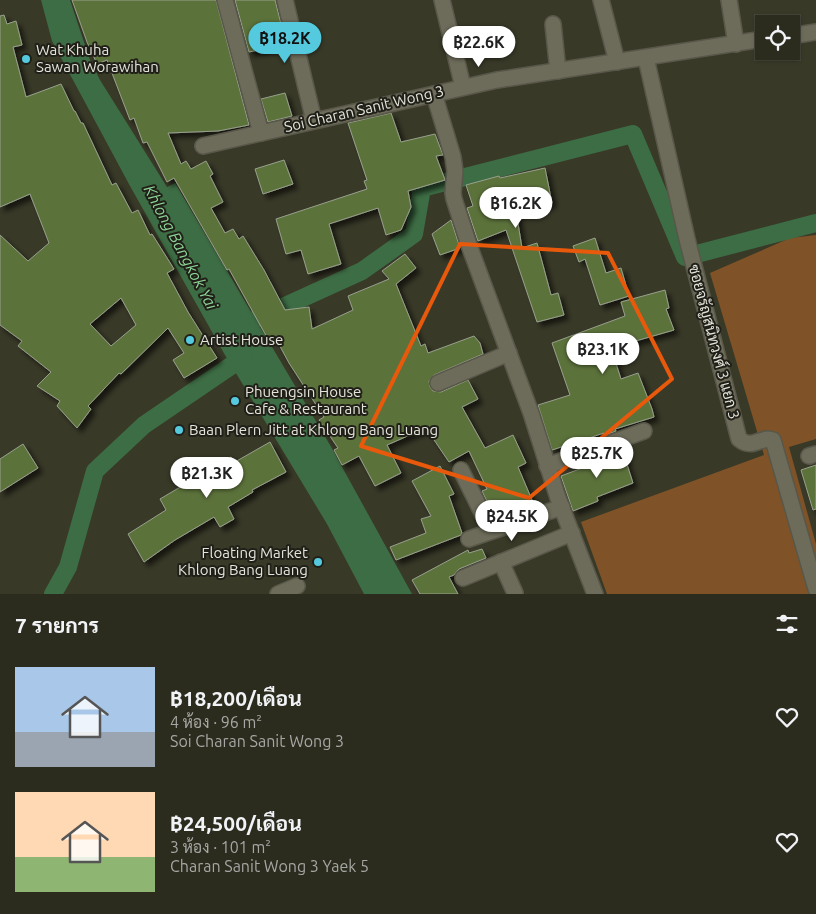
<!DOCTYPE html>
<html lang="th">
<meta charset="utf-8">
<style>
:root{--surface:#2b2b1e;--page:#37372b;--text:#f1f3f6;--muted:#a6a7a4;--line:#47473c;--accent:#55cadf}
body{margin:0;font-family:Ubuntu,Sarabun,sans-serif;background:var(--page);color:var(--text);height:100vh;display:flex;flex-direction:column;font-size:19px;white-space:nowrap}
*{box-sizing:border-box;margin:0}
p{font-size:16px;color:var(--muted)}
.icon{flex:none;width:28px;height:28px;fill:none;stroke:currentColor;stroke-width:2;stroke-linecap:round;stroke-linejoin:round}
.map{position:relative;height:594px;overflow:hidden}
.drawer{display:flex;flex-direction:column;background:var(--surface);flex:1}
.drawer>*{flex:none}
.controls{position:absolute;left:755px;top:15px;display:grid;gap:10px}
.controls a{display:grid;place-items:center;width:45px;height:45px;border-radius:0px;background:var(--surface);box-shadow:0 1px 4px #0004,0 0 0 1px var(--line);font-size:25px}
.price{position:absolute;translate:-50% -42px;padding:0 11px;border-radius:18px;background:#fff;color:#222;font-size:16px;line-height:32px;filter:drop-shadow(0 1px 2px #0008)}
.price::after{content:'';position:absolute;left:50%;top:30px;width:15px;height:11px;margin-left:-8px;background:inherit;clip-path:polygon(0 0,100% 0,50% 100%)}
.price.current{background:var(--accent);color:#111}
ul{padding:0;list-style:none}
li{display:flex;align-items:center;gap:15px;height:125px;padding:0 15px}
li span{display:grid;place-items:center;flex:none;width:140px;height:100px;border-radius:0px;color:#555}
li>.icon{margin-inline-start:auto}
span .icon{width:60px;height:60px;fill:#fffc;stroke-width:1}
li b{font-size:21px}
h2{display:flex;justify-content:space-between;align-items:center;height:60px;padding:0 15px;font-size:21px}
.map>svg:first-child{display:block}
.forest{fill:#7f5327}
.water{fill:#3d6d44}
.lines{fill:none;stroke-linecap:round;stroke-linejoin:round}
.canal{stroke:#3d6d44;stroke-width:18}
.building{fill:#5c723b;stroke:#98a08e;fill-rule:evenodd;filter:url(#shadow)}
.minor-casing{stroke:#585749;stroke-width:18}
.minor{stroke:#6d6c5a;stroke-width:15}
.marked{fill:none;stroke:#e8590c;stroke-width:4;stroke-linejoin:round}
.poi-dot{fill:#55cadf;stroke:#201f18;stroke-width:2}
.labels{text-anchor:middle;stroke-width:4;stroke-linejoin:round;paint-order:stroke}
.poi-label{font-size:15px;fill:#e4e4da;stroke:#201f18;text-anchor:start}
.street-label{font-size:15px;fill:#e4e4da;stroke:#201f18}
.water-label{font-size:16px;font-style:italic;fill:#8cd495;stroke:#201f18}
</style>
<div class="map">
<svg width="816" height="594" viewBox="0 0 816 594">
<defs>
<filter id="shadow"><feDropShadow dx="4.5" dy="4.5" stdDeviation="2.5" flood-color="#0009"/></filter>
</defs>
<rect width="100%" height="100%" fill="#393928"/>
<polygon class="forest" points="816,235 816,439 789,447 816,544 816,594 607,594 581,522 764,455 710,273 790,238"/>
<polygon class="water" points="41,0 70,0 90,60 100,80 167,187 175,183 330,445 412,594 364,594 327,524 225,355 130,186 52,41"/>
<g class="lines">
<g class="canal">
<polyline points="232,330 362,271 414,234 422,188 633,134 685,257 816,223"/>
<polyline points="53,594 68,567 95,471 144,425 244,357"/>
</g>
</g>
<g class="building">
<polygon points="72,0 216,0 249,125 218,131 168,133 181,164 186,161 191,169 206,161 213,174 210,176 223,202 211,208 225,233 233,229 239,239 243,236 264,270 285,310 309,307 312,329 353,310 348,296 389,279 382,271 405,254 416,268 396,284 421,346 425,344 428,353 474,336 480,343 483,354 434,375 429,381 430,387 433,391 441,392 468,380 478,399 462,407 485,448 513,435 526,463 518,467 535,507 496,520 482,491 487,489 469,451 449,462 426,428 387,445 401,473 375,486 359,456 342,465 334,450 338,448 319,420 324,417 289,363 275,337 269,341 229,269 227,270 174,178 167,182 147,142 143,143 134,118 130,120 107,60 97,64 87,42"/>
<polygon points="235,0 275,0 286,44 249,52"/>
<path d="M4,15L7,24L16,21L22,45L13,47L26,97L61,84L74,111H75L81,123H83L112,185L116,183L132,213L138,210L150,235L152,234L174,269L167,273L188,312L217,358L184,378L173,360L184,353L168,328L121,374L119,373L88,406L91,409L77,428L57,406L60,401L37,386L51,372L18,346L22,341L0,325V235L28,261L49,243L30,194L0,207V16ZM121,298L136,325L111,346L90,324Z"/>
<polygon points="285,93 292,116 268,122 261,99"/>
<polygon points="391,113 401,142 435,134 443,155 436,156 445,180 408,191 411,207 401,230 386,235 378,208 329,224 341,264 308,274 301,250 286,254 276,219 367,189 364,181 367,180 348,123"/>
<polygon points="284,160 293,184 263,194 255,169"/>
<polygon points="545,168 552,203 516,211 522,248 537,243 551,295 558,293 564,315 537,322 506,230 478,241 467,208 473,206 466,185 499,176 500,178"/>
<polygon points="451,220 460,248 440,255 432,234"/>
<polygon points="595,238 606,273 621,268 629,296 600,305 585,259 579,262 573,246"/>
<polygon points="665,290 669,308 666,309 674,330 611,348 621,379 638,373 652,409 654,417 615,429 616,431 603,436 604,433 552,450 538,405 570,395 552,343 625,316 621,302"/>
<polygon points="270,442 286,472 252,490 253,492 228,507 234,519 220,527 214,517 175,540 144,562 128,534 166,510 160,499 231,457 235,462"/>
<polygon points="23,444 38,468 0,492 0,459"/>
<polygon points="622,449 633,483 597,497 598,501 573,511 561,476 585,467 588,461"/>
<polygon points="816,465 816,509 813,510 801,470"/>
<polygon points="440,466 454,494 449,496 462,533 461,535 396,560 390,547 426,533 421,519 431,516 412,481"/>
<polygon points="482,549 486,558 459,569 454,575 449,577 458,594 420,594 412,580 468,550 469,553"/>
</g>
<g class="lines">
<g class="minor-casing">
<g id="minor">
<polyline points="225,0 261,133"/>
<polyline points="285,0 314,121"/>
<polyline points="442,0 463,87"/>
<polyline points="601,0 617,62"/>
<polyline points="729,0 736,44"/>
<polyline points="553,24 558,71"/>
<polyline points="791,36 816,32"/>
<path d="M646,58L687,239L739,439C753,451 761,435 773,440L816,589"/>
<polyline points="434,94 453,157 455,171 453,193 454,199 470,248 531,413 558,498 595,594"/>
<polyline points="203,146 497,80 764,39"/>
<polyline points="438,383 509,353"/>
<polyline points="809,456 816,454"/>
<polyline points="547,466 644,431"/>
<polyline points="461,470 491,531"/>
<polyline points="469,539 562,507"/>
<polyline points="501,562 515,593"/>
<polyline points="463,578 572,533"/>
<polyline points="278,594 297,586"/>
</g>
</g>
<use href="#minor" class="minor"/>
</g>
<path class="marked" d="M460,244L608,253L672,379L529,498L361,446Z"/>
<g class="poi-dot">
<circle cx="26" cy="59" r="5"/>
<circle cx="190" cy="340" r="5"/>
<circle cx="235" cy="401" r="5"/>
<circle cx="179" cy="430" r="5"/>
<circle cx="318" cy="562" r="5"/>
</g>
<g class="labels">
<g class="poi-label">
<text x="36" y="55">Wat Khuha<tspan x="36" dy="17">Sawan Worawihan</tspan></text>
<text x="200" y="345">Artist House</text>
<text x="245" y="397">Phuengsin House<tspan x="245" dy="17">Cafe &amp; Restaurant</tspan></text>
<text x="189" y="435">Baan Plern Jitt at Khlong Bang Luang</text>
<text x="308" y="558" text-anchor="end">Floating Market<tspan x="308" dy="17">Khlong Bang Luang</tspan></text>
</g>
<g class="street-label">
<text transform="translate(364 109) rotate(-13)" y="5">Soi Charan Sanit Wong 3</text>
<text transform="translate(714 342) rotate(75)" y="5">ซอยจรัญสนิทวงศ์ 3 แยก 3</text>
</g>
<g class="water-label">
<text transform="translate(181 247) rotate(62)" y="6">Khlong Bangkok Yai</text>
</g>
</g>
</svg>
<div class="controls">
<a><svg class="icon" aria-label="locate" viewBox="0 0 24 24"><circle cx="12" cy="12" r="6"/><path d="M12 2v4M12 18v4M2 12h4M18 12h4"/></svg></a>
</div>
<b class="price current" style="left:285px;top:64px">฿18.2K</b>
<b class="price" style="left:479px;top:68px">฿22.6K</b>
<b class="price" style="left:516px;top:229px">฿16.2K</b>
<b class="price" style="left:603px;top:375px">฿23.1K</b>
<b class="price" style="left:597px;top:479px">฿25.7K</b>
<b class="price" style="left:207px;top:499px">฿21.3K</b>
<b class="price" style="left:512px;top:542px">฿24.5K</b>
</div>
<section class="drawer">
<h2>7 รายการ<svg class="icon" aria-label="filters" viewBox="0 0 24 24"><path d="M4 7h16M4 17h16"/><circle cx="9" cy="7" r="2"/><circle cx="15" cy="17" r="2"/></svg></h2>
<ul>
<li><span style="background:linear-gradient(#a9c7e8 65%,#9aa5b1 0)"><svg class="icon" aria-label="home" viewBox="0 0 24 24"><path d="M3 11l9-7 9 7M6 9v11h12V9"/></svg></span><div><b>฿18,200/เดือน</b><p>4 ห้อง · 96 m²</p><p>Soi Charan Sanit Wong 3</p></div><svg class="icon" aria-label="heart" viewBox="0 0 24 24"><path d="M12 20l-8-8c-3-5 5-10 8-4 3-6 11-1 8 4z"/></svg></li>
<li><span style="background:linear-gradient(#ffd9b3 65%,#8fb573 0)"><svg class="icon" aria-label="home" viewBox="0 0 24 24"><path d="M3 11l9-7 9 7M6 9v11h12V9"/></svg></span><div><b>฿24,500/เดือน</b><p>3 ห้อง · 101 m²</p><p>Charan Sanit Wong 3 Yaek 5</p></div><svg class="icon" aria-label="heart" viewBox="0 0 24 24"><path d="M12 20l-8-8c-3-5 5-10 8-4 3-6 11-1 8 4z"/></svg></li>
</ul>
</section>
